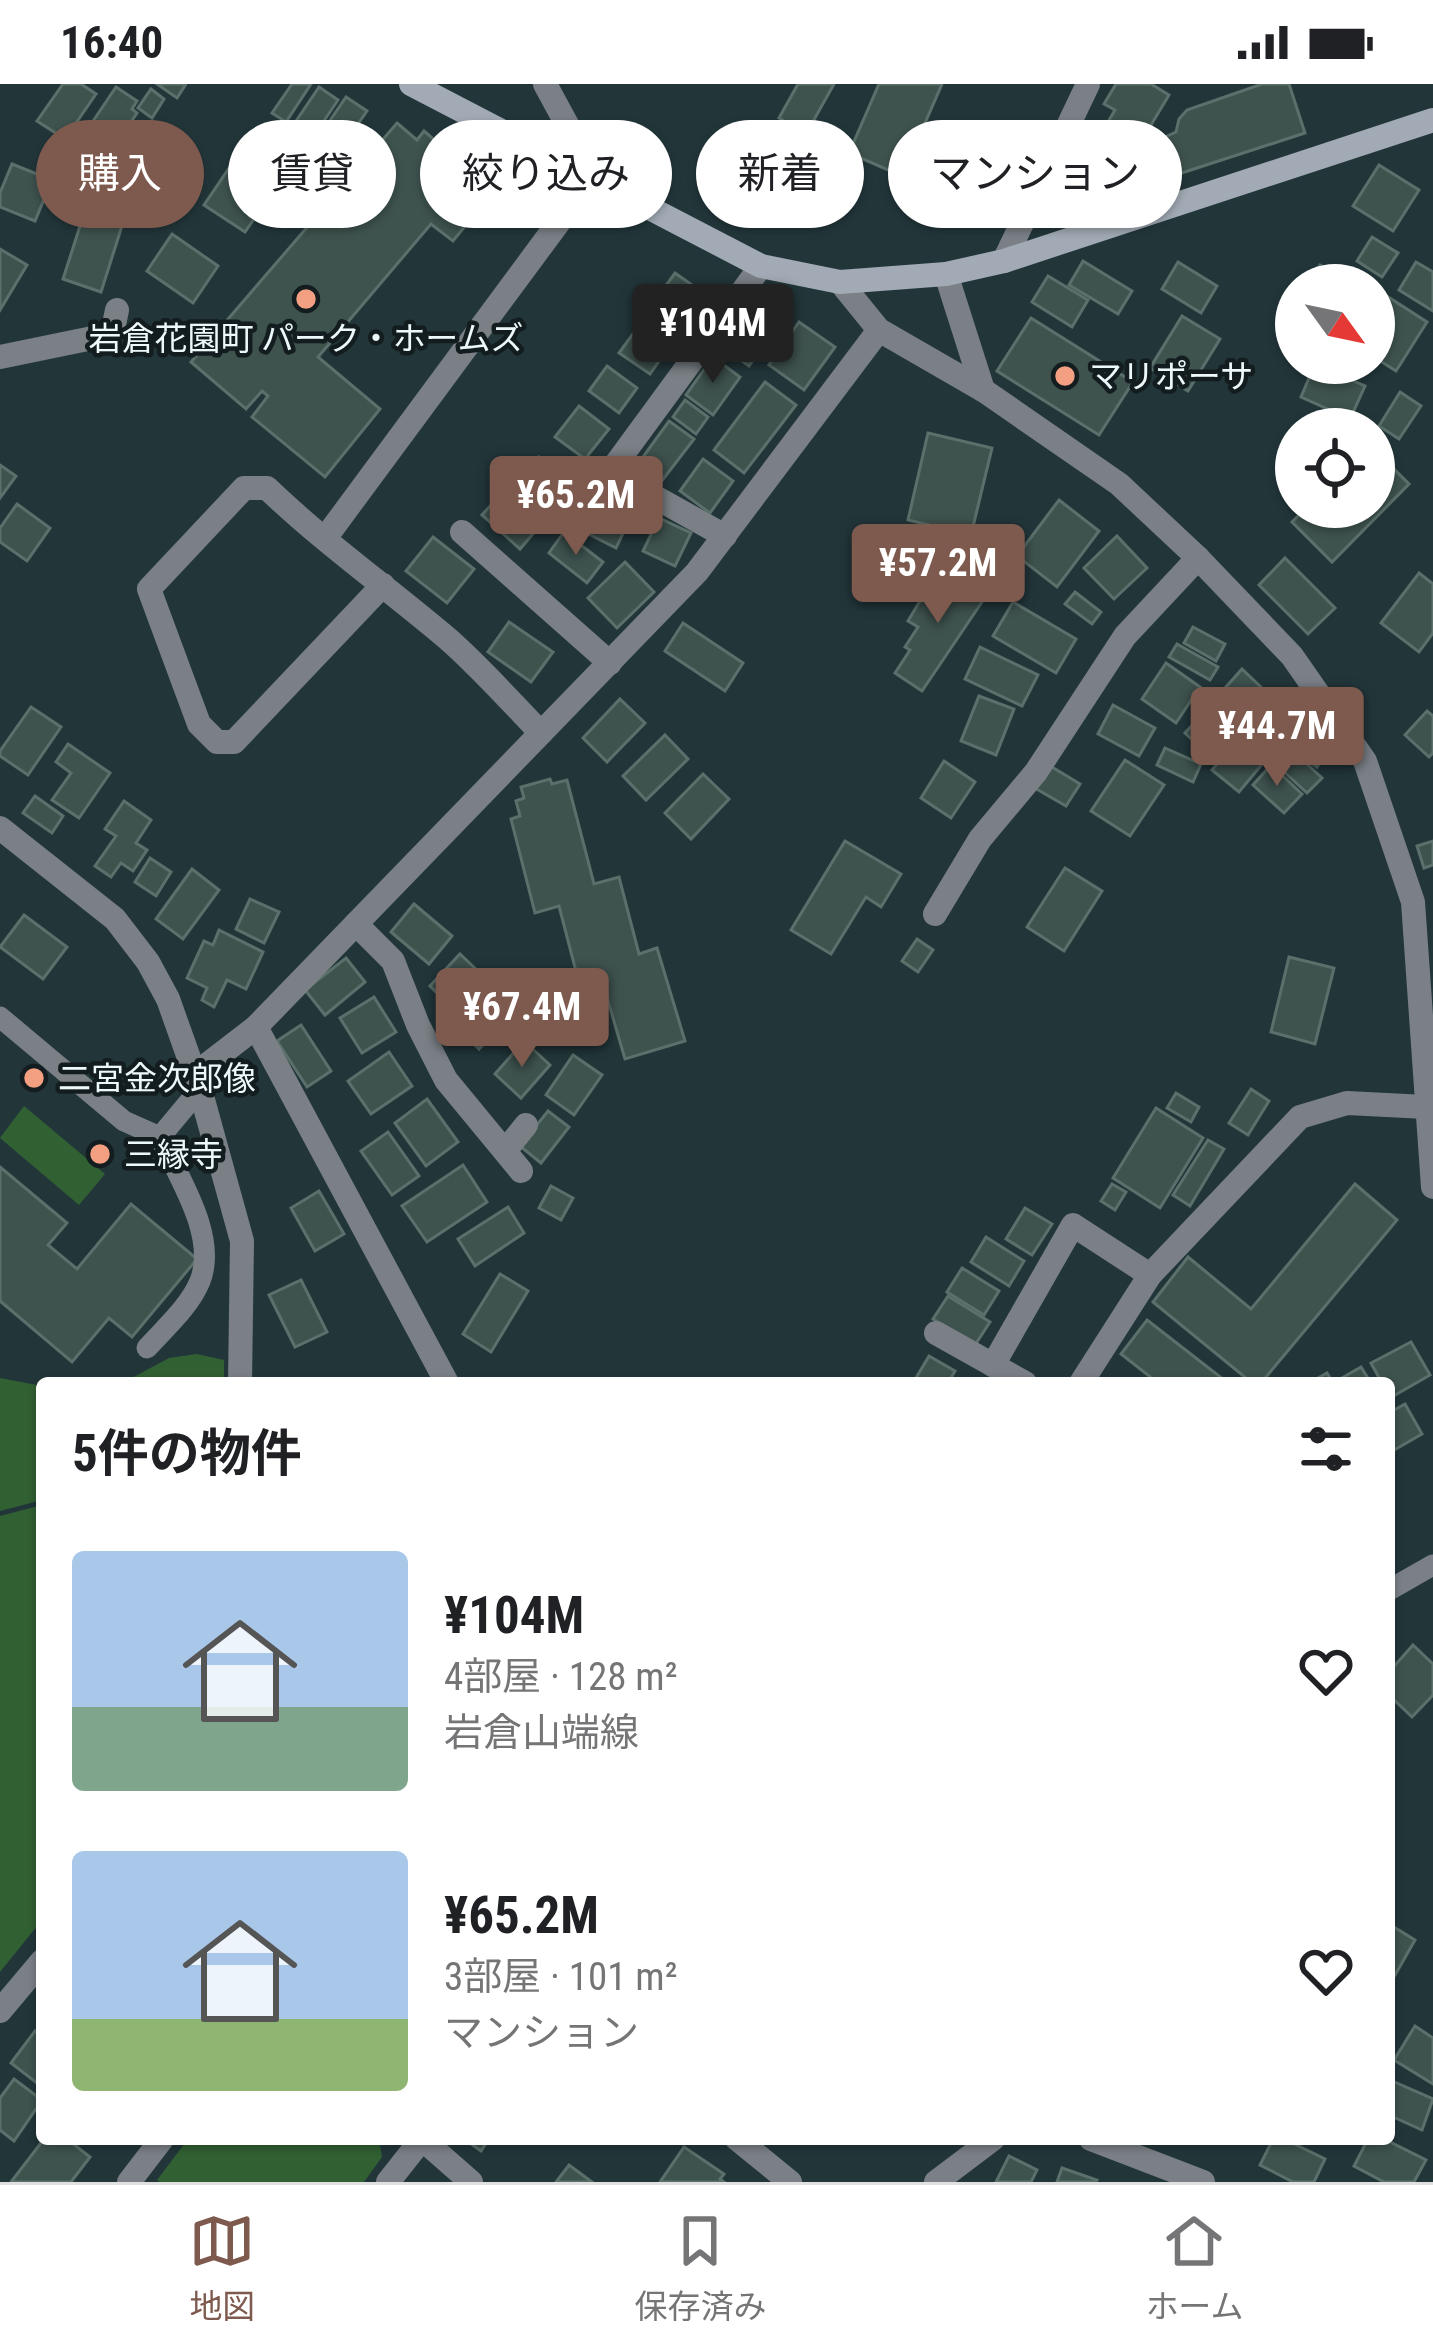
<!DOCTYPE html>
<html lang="ja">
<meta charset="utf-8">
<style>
:root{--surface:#fff;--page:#f2f2f2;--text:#202124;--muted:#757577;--line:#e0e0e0;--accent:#7e5a4e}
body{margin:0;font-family:"Roboto Condensed","Noto Sans JP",sans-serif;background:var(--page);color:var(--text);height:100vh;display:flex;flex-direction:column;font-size:45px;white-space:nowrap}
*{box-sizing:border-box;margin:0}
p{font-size:39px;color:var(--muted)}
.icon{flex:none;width:66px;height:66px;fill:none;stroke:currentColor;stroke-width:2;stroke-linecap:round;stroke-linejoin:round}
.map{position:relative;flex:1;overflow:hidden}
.side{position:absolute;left:36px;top:1293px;width:1359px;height:768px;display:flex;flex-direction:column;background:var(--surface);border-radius:12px;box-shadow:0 3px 9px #0004}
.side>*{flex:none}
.top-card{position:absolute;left:36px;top:36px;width:1362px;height:108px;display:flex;gap:24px}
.needle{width:78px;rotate:123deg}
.controls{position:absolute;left:1275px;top:180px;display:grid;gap:24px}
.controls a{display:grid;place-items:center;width:120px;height:120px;border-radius:50%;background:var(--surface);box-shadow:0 3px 9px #0004;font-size:60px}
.price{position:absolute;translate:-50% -102px;padding:0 27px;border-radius:12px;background:var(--accent);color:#fff;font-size:39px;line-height:78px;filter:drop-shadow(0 3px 6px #0008)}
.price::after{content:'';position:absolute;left:50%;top:72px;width:36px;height:27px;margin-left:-18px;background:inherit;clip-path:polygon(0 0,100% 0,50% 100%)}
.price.on{background:#222;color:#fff}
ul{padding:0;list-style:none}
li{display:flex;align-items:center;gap:36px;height:300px;padding:0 36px}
li span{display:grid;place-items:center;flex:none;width:336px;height:240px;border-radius:12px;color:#555}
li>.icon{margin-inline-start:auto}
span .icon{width:144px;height:144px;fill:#fffc;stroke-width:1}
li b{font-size:51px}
h2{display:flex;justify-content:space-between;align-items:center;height:144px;padding:0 36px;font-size:51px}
.tag{padding:0 42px;border-radius:54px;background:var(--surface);box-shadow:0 3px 9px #0004;font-size:42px;line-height:108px}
.tag.on{background:var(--accent);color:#fff}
.status{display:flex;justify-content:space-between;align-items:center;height:84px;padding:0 60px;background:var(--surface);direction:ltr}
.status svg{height:33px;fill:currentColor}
.tabs{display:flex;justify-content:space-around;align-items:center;height:168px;border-top:3px solid var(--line);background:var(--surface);font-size:33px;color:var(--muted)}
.tabs a{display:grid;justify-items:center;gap:6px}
.tabs .on{color:var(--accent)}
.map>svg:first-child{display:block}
.green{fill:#316033}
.building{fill:#3e524e;stroke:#5b706b;stroke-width:3}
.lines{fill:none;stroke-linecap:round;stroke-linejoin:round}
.lane{stroke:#7a8086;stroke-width:21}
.street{stroke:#7a8086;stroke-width:24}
.secondary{stroke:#a2abb5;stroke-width:24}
.poi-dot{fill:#f2a081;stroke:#131c1e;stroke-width:4.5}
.labels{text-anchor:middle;stroke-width:9;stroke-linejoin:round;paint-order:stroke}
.poi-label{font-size:33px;fill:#ecf8fa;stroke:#131c1e;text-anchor:start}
</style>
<div class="status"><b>16:40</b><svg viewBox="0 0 49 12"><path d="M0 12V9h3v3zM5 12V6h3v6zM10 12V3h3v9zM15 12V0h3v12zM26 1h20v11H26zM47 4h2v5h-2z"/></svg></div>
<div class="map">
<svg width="1433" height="2098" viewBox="0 0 1433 2098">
<rect width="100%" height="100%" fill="#22363a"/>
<g class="green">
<polygon points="24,1022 105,1090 79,1121 0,1054"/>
<polygon points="197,1270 224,1276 224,1299 90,1299 130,1295 169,1274"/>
<polygon points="0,1294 42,1302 42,1416 0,1427"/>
<polygon points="42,1421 42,1836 0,1888 0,1432"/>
<polygon points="188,2055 379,2055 382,2073 364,2098 160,2098 157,2096"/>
</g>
<g class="building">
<polygon points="63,0 81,0 96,10 65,55 37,37"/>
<polygon points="157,0 186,0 177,14"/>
<polygon points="292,0 311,0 286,38 272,29"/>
<polygon points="798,0 834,0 806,50 779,34"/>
<polygon points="879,0 942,0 902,92 849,69"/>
<polygon points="1116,0 1151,0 1169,11 1148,46 1138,40 1128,57 1105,43 1115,26 1104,20"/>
<polygon points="1262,0 1289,0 1305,49 1160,96 1149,60 1176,48 1179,35 1187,26"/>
<polygon points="116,3 137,17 132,25 137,29 111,67 85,49"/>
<polygon points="319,3 338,16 309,59 290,46"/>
<polygon points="151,5 164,15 152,34 138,24"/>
<polygon points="346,13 367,27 332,77 312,63"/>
<polygon points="397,39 417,56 424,47 474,90 466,99 477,109 467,123 475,130 453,157 431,140 318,273 380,325 325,393 252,333 268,312 262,307 246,325 191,278"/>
<polygon points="788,46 822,68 805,95 770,74"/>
<polygon points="248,56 290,83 245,148 204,121"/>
<polygon points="12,80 52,96 35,137 0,123 0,109"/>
<polygon points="1379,81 1419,106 1393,147 1353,122"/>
<polygon points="781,88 803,101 792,119 770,105"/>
<polygon points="747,106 771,122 758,142 734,126"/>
<polygon points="90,111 128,123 101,208 63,195"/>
<polygon points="172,150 218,182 193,219 147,187"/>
<polygon points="1372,153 1398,169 1382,193 1357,177"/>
<polygon points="0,165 27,181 0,226"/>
<polygon points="1083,177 1132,207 1118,230 1069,201"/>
<polygon points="1178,178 1217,202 1201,229 1162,205"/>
<polygon points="1416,178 1433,188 1433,227 1399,206"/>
<polygon points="1320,181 1352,201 1307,201"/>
<polygon points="675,189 712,215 688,247 652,221"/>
<polygon points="1048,192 1088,216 1072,243 1032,218"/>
<polygon points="755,206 786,228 749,282 718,260"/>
<polygon points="1379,207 1427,238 1396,287 1374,273 1374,215"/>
<polygon points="646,232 676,253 650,290 619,269"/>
<polygon points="1182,232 1220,255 1188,307 1150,284"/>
<polygon points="1031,234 1133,298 1099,351 997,287"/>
<polygon points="799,238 835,263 804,306 769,281"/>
<polygon points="713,273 740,293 713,331 686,311"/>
<polygon points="1315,280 1365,302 1350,335 1301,313"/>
<polygon points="607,282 637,304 619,329 589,307"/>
<polygon points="765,298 796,321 744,389 714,366"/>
<polygon points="1400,308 1421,322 1399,355 1379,342"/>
<polygon points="685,316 708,333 696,350 673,333"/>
<polygon points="579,322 609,345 585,375 555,353"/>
<polygon points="669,337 694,355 658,402 635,384"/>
<polygon points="928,349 992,364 971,451 908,436"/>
<polygon points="1374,365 1409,400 1332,478 1292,438 1307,423 1374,423"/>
<polygon points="539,373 566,387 547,424 519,408"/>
<polygon points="703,375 733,397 710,429 680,407"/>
<polygon points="0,381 16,392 0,414"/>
<polygon points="500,411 538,444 520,465 482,431"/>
<polygon points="594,412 632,431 616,464 577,444"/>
<polygon points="1059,416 1099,447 1057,503 1017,472"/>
<polygon points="17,420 50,444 27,477 0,458 0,444"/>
<polygon points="659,434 691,449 675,482 643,467"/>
<polygon points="564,448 603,478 587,499 549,469"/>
<polygon points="1117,452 1147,484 1114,515 1084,484"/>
<polygon points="433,453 474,485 447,519 406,487"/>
<polygon points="1285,474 1335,524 1308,550 1259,501"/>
<polygon points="625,478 654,508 617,544 588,514"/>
<polygon points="941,482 986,512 922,607 895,589 910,566 905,563 918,543 908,537"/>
<polygon points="1419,489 1433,500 1433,549 1419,568 1381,539"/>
<polygon points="1075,508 1101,528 1092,540 1065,520"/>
<polygon points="1013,518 1076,555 1056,589 993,552"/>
<polygon points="509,538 553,568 531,598 488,568"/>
<polygon points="683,539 743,579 725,607 665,567"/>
<polygon points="1193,543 1225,560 1216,577 1184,559"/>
<polygon points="1177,560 1218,583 1210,596 1169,573"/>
<polygon points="980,563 1038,591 1022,622 965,595"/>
<polygon points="1166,579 1200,603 1176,639 1142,615"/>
<polygon points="1242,585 1263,605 1239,632 1218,612"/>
<polygon points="979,612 1014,625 996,671 961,657"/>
<polygon points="620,615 645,639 607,678 583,654"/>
<polygon points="1272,615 1298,637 1239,708 1212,686"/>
<polygon points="1216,616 1236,636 1205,668 1185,649"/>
<polygon points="1113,621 1155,644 1139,672 1098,650"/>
<polygon points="31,623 61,643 28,691 0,672 0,667"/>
<polygon points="1427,627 1433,632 1433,669 1429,673 1405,651"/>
<polygon points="665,651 688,675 646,716 623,692"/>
<polygon points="1309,655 1327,668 1317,683 1299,670"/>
<polygon points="68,660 110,689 79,734 52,716 71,689 56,678"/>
<polygon points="1165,664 1201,680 1193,698 1157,681"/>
<polygon points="1295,669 1322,694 1307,709 1281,685"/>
<polygon points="1125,676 1164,701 1130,752 1091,727"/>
<polygon points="944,677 975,698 951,734 921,714"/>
<polygon points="1047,680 1080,700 1066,722 1033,703"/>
<polygon points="1271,681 1302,710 1284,729 1253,701"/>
<polygon points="703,690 729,715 691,755 665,729"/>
<polygon points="550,695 552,700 567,696 594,800 619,793 639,870 657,864 685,957 625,975 601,893 579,899 559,822 535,829 511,735 520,732 516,717 524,714 521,703"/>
<polygon points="35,712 63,732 52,749 23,729"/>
<polygon points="124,717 151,736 136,759 147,766 133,787 121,779 111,793 95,782 116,752 105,745"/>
<polygon points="845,757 901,790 881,823 866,813 831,870 791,846"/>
<polygon points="1433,757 1433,781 1424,784 1417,762"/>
<polygon points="150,774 171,788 156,812 135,798"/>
<polygon points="1065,784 1102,807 1064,867 1027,843"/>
<polygon points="192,785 219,806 183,855 156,835"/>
<polygon points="250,815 279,828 264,859 236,845"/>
<polygon points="414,820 452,852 429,880 391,848"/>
<polygon points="24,831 67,863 43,895 0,863"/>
<polygon points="219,846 263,868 246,905 227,896 214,923 202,916 207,904 187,894 204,857 213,861"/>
<polygon points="917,855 933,866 918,888 902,877"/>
<polygon points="460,870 482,891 451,923 430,902"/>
<polygon points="1289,873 1334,884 1315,960 1271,948"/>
<polygon points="346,874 365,898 325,931 305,906"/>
<polygon points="489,900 516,926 479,965 453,938"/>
<polygon points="552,911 569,929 543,955 525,938"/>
<polygon points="374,913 396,948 362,969 340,934"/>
<polygon points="301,941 331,987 307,1003 277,957"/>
<polygon points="524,957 550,981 521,1014 495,990"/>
<polygon points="389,968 412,1002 371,1030 348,997"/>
<polygon points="573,971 602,991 574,1031 546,1011"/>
<polygon points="1251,1005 1269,1017 1248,1051 1229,1039"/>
<polygon points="1176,1009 1199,1023 1191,1038 1167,1024"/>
<polygon points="427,1015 458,1058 426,1082 395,1039"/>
<polygon points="1156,1024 1203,1054 1160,1124 1113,1094"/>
<polygon points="548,1027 569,1043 541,1079 520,1062"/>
<polygon points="388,1048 419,1092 392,1111 361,1067"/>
<polygon points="1208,1056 1224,1065 1190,1122 1173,1111"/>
<polygon points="138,1063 153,1076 148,1082 132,1068"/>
<polygon points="463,1081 487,1118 427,1158 402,1122"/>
<polygon points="0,1083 67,1139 48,1161 77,1185 131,1120 197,1175 132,1253 109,1234 72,1278 0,1217"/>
<polygon points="1112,1100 1126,1108 1115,1126 1101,1117"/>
<polygon points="1355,1100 1397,1136 1261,1299 1252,1299 1153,1218 1188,1173 1251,1225"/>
<polygon points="551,1102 573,1114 561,1136 539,1124"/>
<polygon points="319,1107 344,1150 315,1167 291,1124"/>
<polygon points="508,1123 524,1149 475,1182 458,1155"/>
<polygon points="1025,1124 1052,1140 1032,1171 1006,1155"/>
<polygon points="986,1153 1024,1177 1009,1202 971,1178"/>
<polygon points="962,1184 999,1207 984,1231 947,1208"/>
<polygon points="500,1190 528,1207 491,1268 463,1250"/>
<polygon points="301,1196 327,1248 295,1263 269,1211"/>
<polygon points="948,1212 990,1238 975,1261 933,1235"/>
<polygon points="1147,1236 1228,1299 1158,1299 1121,1270"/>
<polygon points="1411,1258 1430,1291 1390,1314 1389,1299 1382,1299 1371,1279"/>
<polygon points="929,1272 955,1287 948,1299 913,1299"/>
<polygon points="1361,1283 1371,1299 1309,1299 1327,1289 1333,1299"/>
<polygon points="1405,1320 1422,1350 1389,1369 1389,1329"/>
<polygon points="1413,1561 1433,1580 1433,1611 1412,1633 1389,1611 1389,1588"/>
<polygon points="1389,1840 1415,1856 1394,1893 1389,1890"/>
<polygon points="1415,1942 1433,1954 1433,2000 1394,1976"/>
<polygon points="35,1947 42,1953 42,2003 11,1979"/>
<polygon points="14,1995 42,2016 14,2057 0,2046 0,2014"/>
<polygon points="1390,1996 1433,2015 1422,2046 1389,2031"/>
<polygon points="44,2055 67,2055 90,2073 71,2098 11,2098"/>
<polygon points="464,2055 489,2055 481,2067"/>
<polygon points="1273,2055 1284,2055 1325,2075 1314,2098 1293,2098 1260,2081"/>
<polygon points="1368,2055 1384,2055 1426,2076 1414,2098 1384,2098 1354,2082"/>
<polygon points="684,2063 724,2090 720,2095 724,2098 660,2098"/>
<polygon points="1009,2072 1037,2086 1031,2098 996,2098"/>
<polygon points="569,2081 592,2098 556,2098"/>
<polygon points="1062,2084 1097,2096 1096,2098 1057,2098"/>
</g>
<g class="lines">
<g class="lane">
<path d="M0,933L124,1037L160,1053C178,1093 218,1152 200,1197C190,1222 165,1244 147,1264"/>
<polyline points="160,1053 200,1005"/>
<polyline points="1389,1506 1433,1481"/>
</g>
<g class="street">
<polyline points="1004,177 1088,0"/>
<polyline points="946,190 983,306"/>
<polyline points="840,198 879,246 983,306 1119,400 1198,474 1292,572 1365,677 1413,818 1433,1103"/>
<polyline points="0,273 112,250 117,226"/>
<polyline points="462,448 610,579"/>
<polyline points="725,452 610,388 761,182"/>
<polyline points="326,453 590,96 571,48 545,0"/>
<path d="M383,501L234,658H217L199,640L149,505L244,404H267C323,458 388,504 448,555C481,584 511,618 541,649"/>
<polyline points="0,744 115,835 148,878 168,915 200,1005 242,1157 240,1299"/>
<polyline points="935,830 980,755 1036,688 1125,552 1198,474"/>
<polyline points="356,840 393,877 418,941 446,996 521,1087"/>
<polyline points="256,943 447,1299"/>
<polyline points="195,990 256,943 697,488 879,246"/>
<polyline points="505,1067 526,1041"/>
<polyline points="936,1249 1025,1299"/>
<polyline points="993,1281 1073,1141 1150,1191"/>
<polyline points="1081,1299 1150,1191 1300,1033 1347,1019 1426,1023"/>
<polyline points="0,1927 42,1877"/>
<polyline points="422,2055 471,2098"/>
<polyline points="737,2055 790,2098"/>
<polyline points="1091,2055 1203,2098"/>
<polyline points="129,2098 162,2055"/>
<polyline points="388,2098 422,2055"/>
<polyline points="936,2098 993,2055"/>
</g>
<polyline class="secondary" points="411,0 761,182 840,198 946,190 1004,177 1433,36"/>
</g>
<g class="poi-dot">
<circle cx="306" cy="215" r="12"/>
<circle cx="1065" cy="292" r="12"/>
<circle cx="34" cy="994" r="12"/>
<circle cx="100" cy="1070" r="12"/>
</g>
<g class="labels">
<g class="poi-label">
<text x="306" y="266" text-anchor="middle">岩倉花園町 パーク・ホームズ</text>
<text x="1089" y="304">マリポーサ</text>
<text x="58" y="1006">二宮金次郎像</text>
<text x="124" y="1082">三縁寺</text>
</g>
</g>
</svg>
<div class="controls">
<a><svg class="needle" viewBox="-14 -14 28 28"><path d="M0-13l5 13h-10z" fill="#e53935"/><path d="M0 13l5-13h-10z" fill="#757577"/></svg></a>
<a><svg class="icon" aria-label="locate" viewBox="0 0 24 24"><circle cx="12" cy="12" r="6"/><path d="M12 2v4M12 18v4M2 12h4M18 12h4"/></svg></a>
</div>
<b class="price on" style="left:713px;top:302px">¥104M</b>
<b class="price" style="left:576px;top:474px">¥65.2M</b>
<b class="price" style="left:938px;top:542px">¥57.2M</b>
<b class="price" style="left:1277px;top:705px">¥44.7M</b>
<b class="price" style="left:522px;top:986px">¥67.4M</b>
<div class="top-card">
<a class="tag on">購入</a>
<a class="tag">賃貸</a>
<a class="tag">絞り込み</a>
<a class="tag">新着</a>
<a class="tag">マンション</a>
</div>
<section class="side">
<h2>5件の物件<svg class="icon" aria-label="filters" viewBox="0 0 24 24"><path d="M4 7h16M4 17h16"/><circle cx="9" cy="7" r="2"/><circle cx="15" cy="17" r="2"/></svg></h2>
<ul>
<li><span style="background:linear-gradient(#a9c7e8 65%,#7fa58c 0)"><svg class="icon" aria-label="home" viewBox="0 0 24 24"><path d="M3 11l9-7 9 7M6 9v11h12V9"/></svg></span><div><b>¥104M</b><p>4部屋 · 128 m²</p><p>岩倉山端線</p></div><svg class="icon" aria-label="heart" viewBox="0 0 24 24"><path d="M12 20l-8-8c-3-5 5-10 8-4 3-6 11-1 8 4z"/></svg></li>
<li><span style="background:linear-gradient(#a9c7e8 70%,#8fb573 0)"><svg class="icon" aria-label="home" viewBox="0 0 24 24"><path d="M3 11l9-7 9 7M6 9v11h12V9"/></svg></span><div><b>¥65.2M</b><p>3部屋 · 101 m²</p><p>マンション</p></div><svg class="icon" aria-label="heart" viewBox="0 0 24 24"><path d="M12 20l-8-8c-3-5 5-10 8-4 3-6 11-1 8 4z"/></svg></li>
</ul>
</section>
</div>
<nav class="tabs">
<a class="on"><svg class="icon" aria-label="map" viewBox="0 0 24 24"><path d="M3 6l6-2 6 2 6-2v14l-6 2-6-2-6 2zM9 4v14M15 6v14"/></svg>地図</a>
<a><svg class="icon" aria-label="saved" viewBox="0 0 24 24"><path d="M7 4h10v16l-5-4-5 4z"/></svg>保存済み</a>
<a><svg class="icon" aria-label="home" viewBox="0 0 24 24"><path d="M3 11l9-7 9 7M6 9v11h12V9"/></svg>ホーム</a>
</nav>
